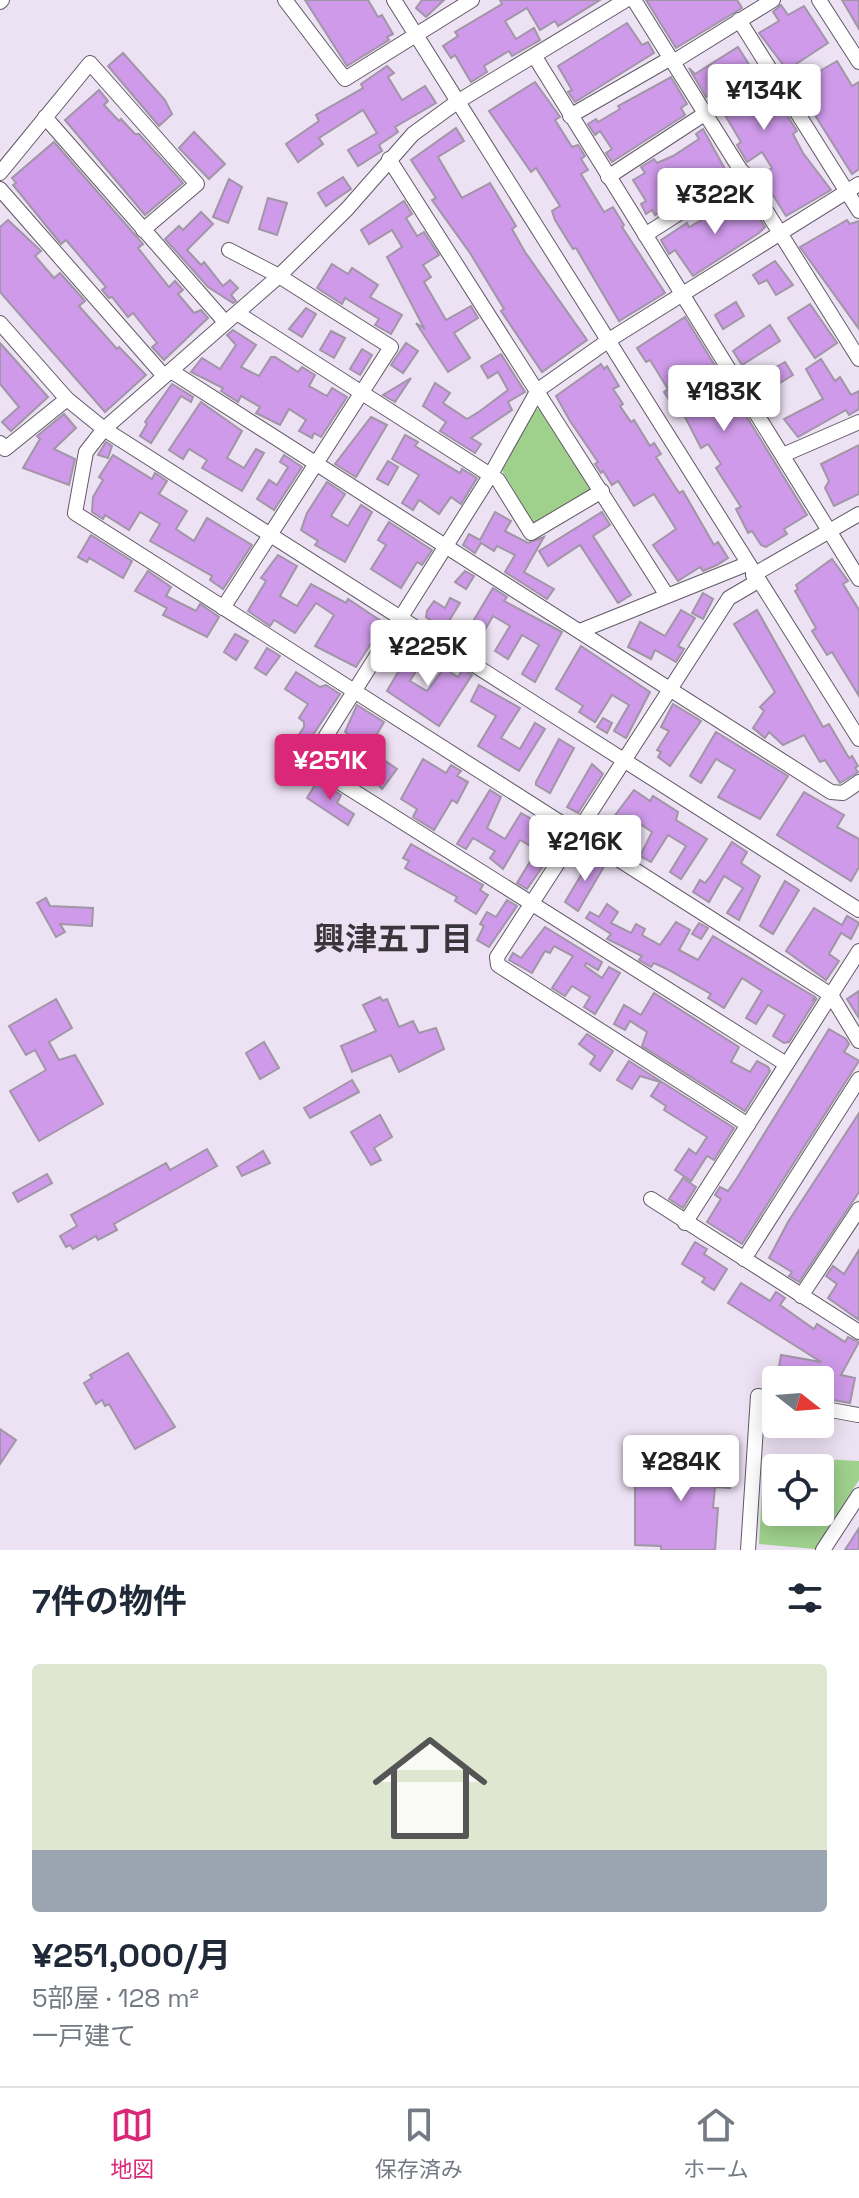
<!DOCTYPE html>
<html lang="ja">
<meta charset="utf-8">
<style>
:root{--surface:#fff;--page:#f2f2f3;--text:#1f2937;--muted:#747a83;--line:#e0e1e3;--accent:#db2777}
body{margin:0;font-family:"Space Grotesk","Noto Sans JP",sans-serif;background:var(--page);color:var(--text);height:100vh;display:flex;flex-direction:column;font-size:30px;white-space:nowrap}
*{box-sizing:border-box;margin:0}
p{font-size:26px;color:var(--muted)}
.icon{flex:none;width:44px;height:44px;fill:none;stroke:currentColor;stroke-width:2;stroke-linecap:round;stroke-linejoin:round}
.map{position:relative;height:1550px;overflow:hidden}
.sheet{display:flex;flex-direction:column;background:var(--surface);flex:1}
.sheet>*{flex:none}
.needle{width:52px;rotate:107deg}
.buttons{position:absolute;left:762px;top:1366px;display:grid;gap:16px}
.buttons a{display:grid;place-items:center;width:72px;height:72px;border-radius:8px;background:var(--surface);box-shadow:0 4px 20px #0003;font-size:40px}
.price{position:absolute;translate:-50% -68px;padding:0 18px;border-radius:8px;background:#fff;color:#222;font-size:26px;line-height:52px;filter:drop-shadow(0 2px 4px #0008)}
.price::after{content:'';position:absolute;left:50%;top:48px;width:24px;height:18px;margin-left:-12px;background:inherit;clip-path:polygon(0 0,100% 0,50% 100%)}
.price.selected{background:var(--accent);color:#fff}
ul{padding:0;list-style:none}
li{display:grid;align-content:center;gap:16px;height:424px;padding:0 32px}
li+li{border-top:2px solid var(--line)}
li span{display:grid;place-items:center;height:248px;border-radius:8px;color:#555}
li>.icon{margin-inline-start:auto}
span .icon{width:144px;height:144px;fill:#fffc;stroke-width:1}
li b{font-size:34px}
h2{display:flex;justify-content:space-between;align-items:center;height:96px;padding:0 32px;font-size:34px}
.dock{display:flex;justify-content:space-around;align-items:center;height:112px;border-top:2px solid var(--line);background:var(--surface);font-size:22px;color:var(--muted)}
.dock a{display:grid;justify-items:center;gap:4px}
.dock .selected{color:var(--accent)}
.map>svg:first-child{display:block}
.green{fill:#9fd18d;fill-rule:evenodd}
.building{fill:#ce9ae9;stroke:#a096a6;stroke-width:2}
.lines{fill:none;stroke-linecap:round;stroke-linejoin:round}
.minor-casing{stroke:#625967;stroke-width:16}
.minor{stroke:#fff;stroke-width:14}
.labels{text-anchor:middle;stroke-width:7;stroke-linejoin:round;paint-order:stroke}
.neighbourhood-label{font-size:32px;font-weight:bold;fill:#39353b;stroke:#ede2f3}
</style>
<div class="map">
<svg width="859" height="1550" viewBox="0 0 859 1550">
<rect width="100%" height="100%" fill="#ede2f3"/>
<g class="green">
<polygon points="534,409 544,409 593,488 533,525 500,467"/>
<path d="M764,1456L859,1461V1480L815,1549L759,1544ZM776,1468H820V1512H776Z"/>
</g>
<g class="building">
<polygon points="305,0 368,0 378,17 382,15 393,34 387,37 389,40 347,66"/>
<polygon points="422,0 444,0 426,17 416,8"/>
<polygon points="500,0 600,0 558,26 555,21 540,30 527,8 505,21 516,39 534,28 540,40 512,56 509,51 484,66 487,72 471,82 455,55 451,58 443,46 458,36 455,32 502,4"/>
<polygon points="646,0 737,0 742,8 676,48"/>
<polygon points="842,0 859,0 859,29"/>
<polygon points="781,5 788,15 804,6 828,43 787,70 759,33 779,21 773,12"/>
<polygon points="627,23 642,45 648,42 654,53 575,102 568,92 572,90 558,66"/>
<polygon points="738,47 755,74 759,71 797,131 793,134 803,153 831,190 786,216 761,176 772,168 762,152 747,162 737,145 741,142 725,115 752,97 744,84 714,101 710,94 706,97 689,68 695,74"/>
<polygon points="123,53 165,100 172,114 159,126 108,66"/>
<polygon points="837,61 852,86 859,82 859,169 852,174 796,85"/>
<polygon points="387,66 394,73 388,77 402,100 425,86 436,103 395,127 398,132 379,145 382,151 358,166 348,150 377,133 363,110 319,138 323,144 298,162 286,144 319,121 316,115 363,88 361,84"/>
<polygon points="671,77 687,104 681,108 685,115 612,162 606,153 612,149 600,131 595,135 588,124 596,119 598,122 620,109 618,106"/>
<polygon points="535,82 558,114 560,117 555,120 572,147 578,145 585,156 581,159 588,170 581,174 604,212 613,207 624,225 622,227 665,293 619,321 576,248 573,249 555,220 552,211 560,206 536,168 531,172 489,111"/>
<polygon points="99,90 108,101 104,105 119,121 121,119 135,134 139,134 183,183 145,215 65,120"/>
<polygon points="456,128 464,141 438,157 462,198 490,183 516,226 512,229 525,252 587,340 542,372 501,311 504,309 470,253 432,200 436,198 411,160"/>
<polygon points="703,129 726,171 655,215 652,210 646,214 641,204 646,201 633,180 645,173 641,167 654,159 657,163 673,156 699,139 696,134"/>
<polygon points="194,132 225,164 209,179 179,148"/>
<polygon points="54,142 143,244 138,248 169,287 175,281 183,290 178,294 194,313 201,310 208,318 164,360 152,347 157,343 133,313 128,317 112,297 109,298 102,290 106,287 66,240 61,244 13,185 16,183 12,178"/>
<polygon points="343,177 351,189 326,206 318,193"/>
<polygon points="229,179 242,187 228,223 213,217"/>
<polygon points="745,196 765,227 759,233 693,276 675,250 669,254 661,240 687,223 689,227"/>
<polygon points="268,198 287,203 277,235 259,229"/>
<polygon points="404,201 412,214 406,218 417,236 424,232 439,255 423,265 431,277 424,282 446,320 471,306 478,318 454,333 470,358 448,372 416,323 424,328 387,257 402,247 392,230 369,244 361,230"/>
<polygon points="201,212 213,224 187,250 201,265 204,262 223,286 230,280 238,288 231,295 236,301 233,303 208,287 165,239 179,226 183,230"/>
<polygon points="8,220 41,251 35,256 54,278 60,273 85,301 79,306 117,349 119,347 146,375 105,412 0,292 0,227"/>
<polygon points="847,220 850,224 859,221 859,329 800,247"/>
<polygon points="775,261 793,285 776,295 767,280 759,284 753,275"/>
<polygon points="332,264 348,274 352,268 378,285 370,297 402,315 391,334 375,325 379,319 345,298 342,304 317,288"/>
<polygon points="736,302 744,316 723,329 715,315"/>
<polygon points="810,304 837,343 815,358 788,318"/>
<polygon points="306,308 316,314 302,337 289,329"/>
<polygon points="685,317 722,377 707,387 717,403 728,396 742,416 745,414 807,515 784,529 787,534 766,547 761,545 752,531 748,533 736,509 741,507 716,468 721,464 708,444 701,448 683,413 679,415 664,392 668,389 650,360 646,362 637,348"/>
<polygon points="770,325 780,341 742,365 733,351"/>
<polygon points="233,330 256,345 241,367 259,376 271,357 275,357 298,372 302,367 315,375 309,386 327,396 332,388 347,397 321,437 314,433 312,438 299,431 306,420 289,409 280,425 256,413 260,407 241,396 238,402 221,391 223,388 191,372 202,358 220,369 236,345 227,335"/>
<polygon points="331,331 345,338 334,358 320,350"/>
<polygon points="0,343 48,397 11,431 2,422 19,407 0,384"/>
<polygon points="406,343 418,351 403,373 391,365"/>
<polygon points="362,349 372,355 360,375 350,369"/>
<polygon points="501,354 525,392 508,402 512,410 471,438 481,444 475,453 440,431 446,422 423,406 435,383 450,393 443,403 467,419 480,411 508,390 498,372 488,378 481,366"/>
<polygon points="821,359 835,381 840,377 851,395 859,391 859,409 849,415 846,410 798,437 784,419 823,399 806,369"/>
<polygon points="785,362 793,375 765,392 757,378"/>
<polygon points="601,364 604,369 607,366 619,386 613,389 623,404 620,406 631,422 634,420 650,446 654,443 661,454 656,457 679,493 683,491 714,545 718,542 728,558 717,565 703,571 700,567 678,581 653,545 676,529 654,494 634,506 618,481 612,485 603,471 601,473 595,464 598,462 570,421 556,396"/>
<polygon points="411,378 395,402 383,395"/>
<polygon points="172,384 193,397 191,402 181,396 151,443 140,436 147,424 145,422"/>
<polygon points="201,402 242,431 227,458 244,468 256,449 264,453 242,491 202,468 207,460 189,449 183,459 169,450"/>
<polygon points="64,414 76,428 54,449 75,459 69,485 23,468 40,439 37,436"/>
<polygon points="371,417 387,425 356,477 335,464"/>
<polygon points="405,435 418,442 415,446 460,473 462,469 477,478 461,504 451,497 439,514 419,500 413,510 402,503 419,475 392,459"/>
<polygon points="106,442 112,446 108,458 98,455"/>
<polygon points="859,445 859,494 834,506 825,488 829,481 821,464"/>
<polygon points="113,455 152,479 155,473 167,481 159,494 187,511 176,529 194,541 207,518 252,545 223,589 210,580 212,576 150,541 160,524 140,512 129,530 105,515 103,519 92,512 93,497 103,480 99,477"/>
<polygon points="284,455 302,467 274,510 257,499 269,480 277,485 288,467 280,462"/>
<polygon points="388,461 398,467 388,485 377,479"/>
<polygon points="327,482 345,494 331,516 348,526 361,505 372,512 345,562 315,545 318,541 301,530 307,513"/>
<polygon points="495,512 511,521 505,531 528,543 544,537 524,572 554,589 547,599 505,572 515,555 497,546 494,551 481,543 475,553 463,545 469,534 480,540"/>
<polygon points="602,512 610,525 593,536 631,595 618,603 580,545 548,566 539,551"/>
<polygon points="389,522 432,550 422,565 417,562 401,588 371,569 386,545 378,540"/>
<polygon points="91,535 132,561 123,578 89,558 87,562 78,557"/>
<polygon points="278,555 297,566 280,596 297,606 311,584 346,603 348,599 384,623 356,667 315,646 334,615 316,603 295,633 274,620 270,626 248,611 266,581 261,578"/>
<polygon points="832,559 848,581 843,584 859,610 859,696 832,652 827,655 812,631 816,628 795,591 798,589 796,585"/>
<polygon points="148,571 171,587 166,596 196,611 200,604 219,617 207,637 163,615 167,608 135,591"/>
<polygon points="465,571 474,576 466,589 455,582"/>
<polygon points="493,588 507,597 504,601 562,632 535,682 522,674 539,645 522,635 508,659 495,651 510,626 493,616 479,640 466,633"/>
<polygon points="703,593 713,599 703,619 692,613"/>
<polygon points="450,598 460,603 444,629 426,617 427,611 434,601 445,608"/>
<polygon points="681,610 695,618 678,646 684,649 676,662 655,650 651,659 628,647 640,622 665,636"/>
<polygon points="757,610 823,727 829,724 849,758 852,756 858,766 855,768 858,772 840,783 825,760 820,762 804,735 783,745 769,732 765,738 753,728 764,711 760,707 775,692 734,624"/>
<polygon points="235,634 248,641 236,660 224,652"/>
<polygon points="423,644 434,651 428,661 424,658 410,681 427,691 444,668 458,677 463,669 472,675 439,726 387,691 411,650 417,654"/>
<polygon points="581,646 650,692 626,738 614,731 629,705 612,695 595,722 579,712 583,706 556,689"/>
<polygon points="267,648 280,656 266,675 255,668"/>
<polygon points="296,672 320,687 326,685 340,694 295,762 285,756 304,727 304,722 299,718 308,704 285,689"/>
<polygon points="479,685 520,708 501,738 520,749 535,723 545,729 519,771 478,746 496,716 471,701"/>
<polygon points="673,704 701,721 670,766 658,757 661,752 657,750 669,731 661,727"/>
<polygon points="357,705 384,722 351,778 332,766 351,736 345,732"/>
<polygon points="603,718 612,723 607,733 597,727"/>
<polygon points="716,732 788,776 760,819 718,797 735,770 716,759 701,783 690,776"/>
<polygon points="559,739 574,748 550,793 536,785 536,782"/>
<polygon points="423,759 446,773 451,765 461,771 457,776 468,782 457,803 452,800 434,830 413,817 417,809 401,799"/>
<polygon points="384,760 397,769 382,789 372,778"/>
<polygon points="592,764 603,774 578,813 567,807"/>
<polygon points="318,780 341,795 337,803 354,814 348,825 307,798"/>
<polygon points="490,790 501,797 487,828 505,839 521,813 535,821 531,827 544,835 547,829 559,836 561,840 527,889 517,883 537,850 520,840 503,869 490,858 495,851 473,838 466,849 457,844"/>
<polygon points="634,790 650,801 653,796 678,812 676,820 707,839 681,879 670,872 686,846 668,835 651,862 640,856 652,832 634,820 621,841 608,836 618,820 613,818"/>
<polygon points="804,792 844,815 837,827 859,839 859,867 851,881 777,835"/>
<polygon points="732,842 747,852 741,863 760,876 739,920 727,913 743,888 724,876 709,902 693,892 700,880 705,883 710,877"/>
<polygon points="411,844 483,885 480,890 488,895 476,914 455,901 457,897 405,868 409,861 403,858"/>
<polygon points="593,855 606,863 578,911 565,902"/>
<polygon points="785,881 799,890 773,934 760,926"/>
<polygon points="46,898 50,906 93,908 92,926 60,924 65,932 56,937 37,903"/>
<polygon points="507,900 517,906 489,947 477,940 484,926 480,924 487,912 496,917"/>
<polygon points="607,904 618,912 611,923 631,933 636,924 645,929 642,935 660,945 676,922 690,930 679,950 698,960 713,936 815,997 812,1001 817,998 789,1042 784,1043 773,1036 785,1015 768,1005 756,1024 746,1018 762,991 742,978 724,1008 708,998 711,994 667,969 654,963 651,967 639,960 642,956 607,939 611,934 586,918 590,912 599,917"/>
<polygon points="814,908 842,925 847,916 859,923 851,939 841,933 829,954 839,961 826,980 786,951"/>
<polygon points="699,923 708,928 701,939 692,934"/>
<polygon points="545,927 602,962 598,970 586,963 585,966 602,978 609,967 620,973 595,1014 584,1007 590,997 572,986 565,996 552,988 573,956 554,946 550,953 545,951 532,973 509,960 513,953 521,958"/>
<polygon points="859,991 859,1018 847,999"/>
<polygon points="654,993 739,1047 731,1062 750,1072 757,1061 768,1067 770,1071 745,1111 642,1046 647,1032 630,1021 625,1030 614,1024 624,1005 641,1015"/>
<polygon points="380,997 383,1001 387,999 399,1027 413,1021 419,1033 436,1028 444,1049 399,1072 391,1055 352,1072 341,1046 376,1031 363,1005"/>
<polygon points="56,999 72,1028 49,1042 59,1060 75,1055 103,1104 39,1141 10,1091 46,1070 35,1050 26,1055 9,1026"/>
<polygon points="829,1029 846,1039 849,1044 844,1052 859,1061 742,1244 707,1222 721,1199 715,1195 720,1187 728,1191 737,1178"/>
<polygon points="587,1034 613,1051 600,1071 590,1064 595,1056 579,1044"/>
<polygon points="264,1042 279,1068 260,1079 246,1053"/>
<polygon points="629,1061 734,1128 714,1160 707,1156 691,1181 675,1170 689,1149 696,1154 707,1137 664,1110 666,1106 651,1096 660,1082 640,1076 632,1089 617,1080"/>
<polygon points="352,1080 359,1092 310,1118 304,1108"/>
<polygon points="859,1113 859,1192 799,1282 789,1276 792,1272 769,1258 788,1222"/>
<polygon points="380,1115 392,1137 374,1148 381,1160 371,1165 351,1132"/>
<polygon points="207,1149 217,1166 114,1224 117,1230 98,1240 96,1236 73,1249 70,1245 66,1247 60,1236 77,1226 71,1215 166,1163 170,1170"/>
<polygon points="263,1151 270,1163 242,1176 237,1167"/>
<polygon points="47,1174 52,1183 18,1202 13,1193"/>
<polygon points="683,1178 696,1187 683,1208 669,1199"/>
<polygon points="695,1242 707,1249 704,1254 727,1269 714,1290 702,1282 705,1278 682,1264"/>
<polygon points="859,1250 859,1320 828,1298 837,1284 826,1276 833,1266 844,1274"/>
<polygon points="741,1283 770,1301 776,1292 785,1298 780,1305 814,1329 817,1324 845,1342 848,1337 859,1342 841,1375 855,1378 850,1403 821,1398 820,1380 777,1378 781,1355 821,1362 728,1303"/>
<polygon points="128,1353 175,1427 135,1449 109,1404 105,1406 102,1400 96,1404 84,1383 92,1378 90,1375"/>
<polygon points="0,1429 16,1440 0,1464"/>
<polygon points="681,1443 719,1446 716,1475 731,1476 730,1488 715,1487 713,1508 718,1508 715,1550 661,1550 661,1546 635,1545 635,1485 640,1486 641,1477 675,1480"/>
<polygon points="859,1528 859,1550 845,1550"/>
</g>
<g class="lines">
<g class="minor-casing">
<g id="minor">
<polyline points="285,0 345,79 472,0"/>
<polyline points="394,0 859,739"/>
<polyline points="626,0 457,102 413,134 347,209 279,276 104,429 86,452 75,513 831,995 859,1041"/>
<polyline points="634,0 859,359"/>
<polyline points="819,0 859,62"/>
<polyline points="0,2 2,0"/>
<polyline points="739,20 859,211"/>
<polyline points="535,57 859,579"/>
<polyline points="673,62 773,0"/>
<polyline points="570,116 671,58"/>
<polyline points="45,117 225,322"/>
<polyline points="389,159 666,594"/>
<polyline points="0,173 90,63 197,184 143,230"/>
<polyline points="608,177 706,113"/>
<polyline points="0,189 164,376"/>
<polyline points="645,235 743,172"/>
<polyline points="237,313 498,480 531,533 602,491"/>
<polyline points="0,323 67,399 104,429 859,910"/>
<polyline points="171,371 831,792 843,793 859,782"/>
<polyline points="0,443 5,449 67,399"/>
<polyline points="783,455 859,422"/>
<polyline points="753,575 859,514"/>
<polyline points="223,608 391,347 279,276 229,250"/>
<polyline points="580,631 747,564"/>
<polyline points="786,1064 309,763 490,476 538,390 609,340 859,184"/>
<polyline points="748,1125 498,965 497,957 729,598 758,581"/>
<polyline points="651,1199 859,1332"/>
<polyline points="685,1223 859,951"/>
<polyline points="744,1259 859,1079"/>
<polyline points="801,1296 859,1209"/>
<polyline points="820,1408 858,1415"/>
<polyline points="748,1550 758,1396 776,1399"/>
<polyline points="823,1550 859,1495"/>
</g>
</g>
<use href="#minor" class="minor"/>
</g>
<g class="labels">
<g class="neighbourhood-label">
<text x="393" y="950">興津五丁目</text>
</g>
</g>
</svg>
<div class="buttons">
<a><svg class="needle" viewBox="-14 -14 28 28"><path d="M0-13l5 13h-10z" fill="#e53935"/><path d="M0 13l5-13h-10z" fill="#747a83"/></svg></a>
<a><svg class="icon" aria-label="locate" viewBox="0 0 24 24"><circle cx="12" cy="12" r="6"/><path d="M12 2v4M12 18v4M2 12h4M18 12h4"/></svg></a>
</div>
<b class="price" style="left:764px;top:132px">¥134K</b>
<b class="price" style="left:715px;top:236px">¥322K</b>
<b class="price" style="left:724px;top:433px">¥183K</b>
<b class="price" style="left:428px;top:688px">¥225K</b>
<b class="price selected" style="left:330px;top:802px">¥251K</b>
<b class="price" style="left:585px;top:883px">¥216K</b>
<b class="price" style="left:681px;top:1503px">¥284K</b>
</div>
<section class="sheet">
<h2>7件の物件<svg class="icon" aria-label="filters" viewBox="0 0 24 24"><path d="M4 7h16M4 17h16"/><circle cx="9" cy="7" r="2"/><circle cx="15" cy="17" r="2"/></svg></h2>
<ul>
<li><span style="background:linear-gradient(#dfe7d0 75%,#9aa5b1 0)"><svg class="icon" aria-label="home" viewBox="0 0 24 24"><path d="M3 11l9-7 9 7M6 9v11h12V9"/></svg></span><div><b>¥251,000/月</b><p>5部屋 · 128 m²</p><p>一戸建て</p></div></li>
</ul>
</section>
<nav class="dock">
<a class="selected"><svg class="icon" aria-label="map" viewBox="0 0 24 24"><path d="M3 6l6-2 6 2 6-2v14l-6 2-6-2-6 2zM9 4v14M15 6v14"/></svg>地図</a>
<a><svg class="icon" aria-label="saved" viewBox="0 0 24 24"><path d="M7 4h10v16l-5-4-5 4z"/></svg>保存済み</a>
<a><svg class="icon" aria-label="home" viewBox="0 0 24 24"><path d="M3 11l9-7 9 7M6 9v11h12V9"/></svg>ホーム</a>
</nav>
